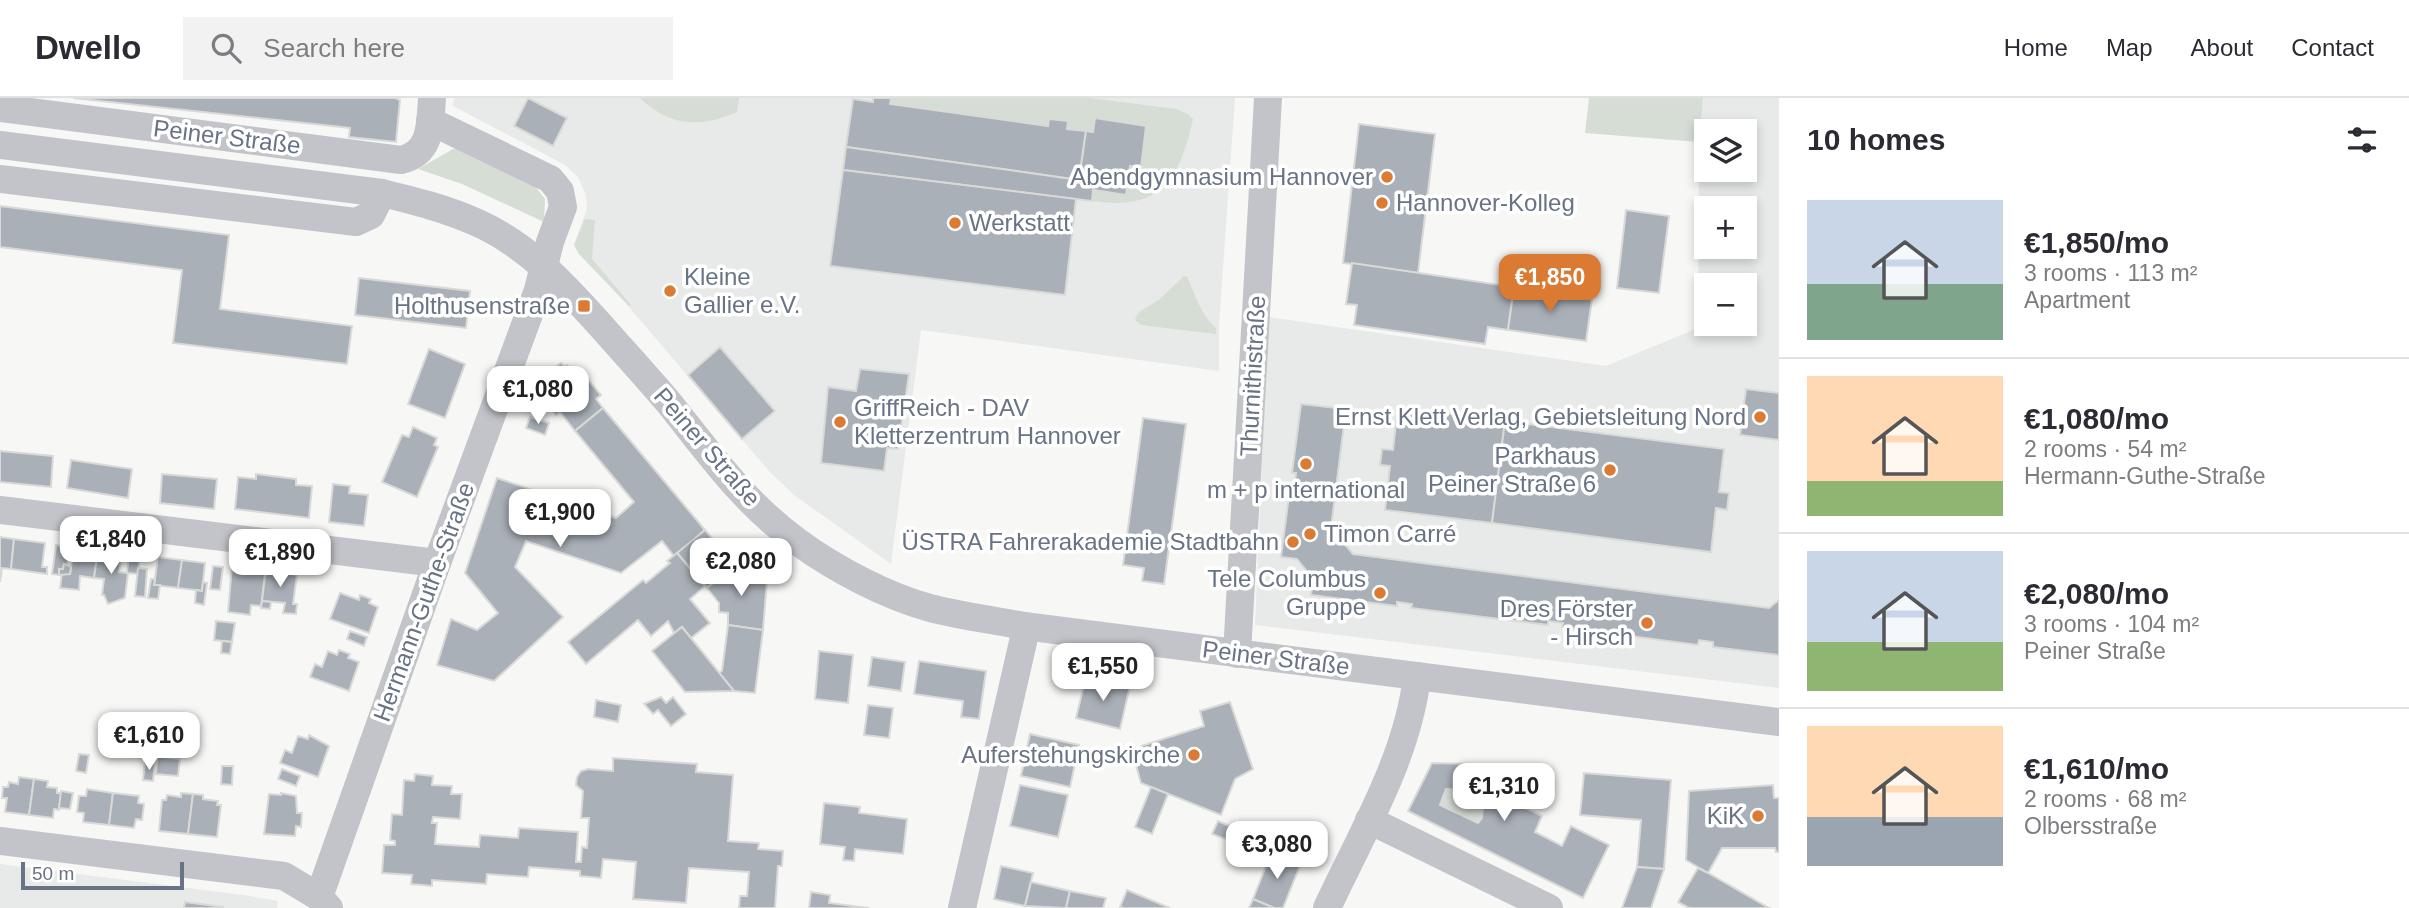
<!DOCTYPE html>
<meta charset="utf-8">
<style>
:root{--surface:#fff;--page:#f2f2f3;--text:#2b2b33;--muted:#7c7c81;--line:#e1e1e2;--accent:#db7a33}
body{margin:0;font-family:Arial,sans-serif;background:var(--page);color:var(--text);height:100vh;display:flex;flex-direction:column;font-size:26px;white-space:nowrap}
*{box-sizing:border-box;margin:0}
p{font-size:23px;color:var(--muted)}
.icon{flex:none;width:38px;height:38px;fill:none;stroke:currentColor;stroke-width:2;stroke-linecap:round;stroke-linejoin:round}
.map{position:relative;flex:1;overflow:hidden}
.side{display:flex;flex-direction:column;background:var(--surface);width:630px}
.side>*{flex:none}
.fabs{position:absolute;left:1694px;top:21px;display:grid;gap:14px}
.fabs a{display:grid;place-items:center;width:63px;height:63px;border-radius:0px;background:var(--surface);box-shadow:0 4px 10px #0003;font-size:35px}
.scale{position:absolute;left:21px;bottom:18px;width:163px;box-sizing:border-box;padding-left:7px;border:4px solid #687385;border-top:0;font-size:19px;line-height:24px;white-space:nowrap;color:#687385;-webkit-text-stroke:5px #fff;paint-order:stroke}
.price{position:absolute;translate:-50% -60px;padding:0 16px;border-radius:14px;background:#fff;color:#222;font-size:23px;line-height:46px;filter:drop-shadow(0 2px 4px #0008)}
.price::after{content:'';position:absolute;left:50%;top:42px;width:21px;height:16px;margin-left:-10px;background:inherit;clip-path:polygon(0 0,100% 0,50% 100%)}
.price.selected{background:var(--accent);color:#fff}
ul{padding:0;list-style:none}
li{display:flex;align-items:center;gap:21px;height:175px;padding:0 28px}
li+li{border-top:2px solid var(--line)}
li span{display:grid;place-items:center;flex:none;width:196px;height:140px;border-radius:0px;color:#555}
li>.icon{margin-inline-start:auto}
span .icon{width:84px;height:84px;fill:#fffc;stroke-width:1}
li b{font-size:30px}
h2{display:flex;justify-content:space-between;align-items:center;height:84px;padding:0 28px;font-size:30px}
header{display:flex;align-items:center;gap:42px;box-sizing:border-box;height:98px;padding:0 35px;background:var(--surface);border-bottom:2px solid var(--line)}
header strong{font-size:33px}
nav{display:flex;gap:38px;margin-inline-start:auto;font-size:24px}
.search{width:490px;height:63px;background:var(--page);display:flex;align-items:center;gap:18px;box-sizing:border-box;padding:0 24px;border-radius:0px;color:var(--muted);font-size:26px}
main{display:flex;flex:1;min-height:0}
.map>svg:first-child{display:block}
.built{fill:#e8e9e9;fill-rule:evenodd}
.green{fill:#d6ddd5}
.building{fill:#aab0b8;stroke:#d9dad8;stroke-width:2;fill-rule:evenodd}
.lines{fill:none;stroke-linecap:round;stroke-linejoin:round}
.minor{stroke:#c2c4c9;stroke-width:28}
.poi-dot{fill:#db7a33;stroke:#fff;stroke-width:2.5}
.labels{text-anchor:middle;stroke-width:7;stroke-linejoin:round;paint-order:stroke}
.street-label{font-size:24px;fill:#687385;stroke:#fff}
.poi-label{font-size:24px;fill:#687385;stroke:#fff;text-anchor:end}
</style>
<header>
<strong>Dwello</strong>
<div class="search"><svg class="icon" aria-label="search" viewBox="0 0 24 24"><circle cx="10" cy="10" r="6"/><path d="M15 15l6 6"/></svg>Search here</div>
<nav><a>Home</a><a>Map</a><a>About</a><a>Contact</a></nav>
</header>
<main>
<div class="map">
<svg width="1779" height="810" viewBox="0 0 1779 810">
<rect width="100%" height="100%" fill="#f7f8f5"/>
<g class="built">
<polygon points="454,0 1235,0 1219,227 1219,273 921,232 891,466 794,397 769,373 623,202 579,156 574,147 587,110 586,97 578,79 565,67 453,8"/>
<path d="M1703,0H1779V590L1255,527L1268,219L1606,268L1698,230L1699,44ZM1706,33H1745V72H1706ZM1706,110H1745V149H1706ZM1706,187H1745V226H1706Z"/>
<polygon points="0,766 243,797 278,803 277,810 0,810"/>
</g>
<g class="green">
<path d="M640,0H739L737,14C699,30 671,29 640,0Z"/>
<path d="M891,0H1090L1176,11L1188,16L1193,21C1179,83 1161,113 1092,103L1093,92L1126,97L1130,68L1140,70L1146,28L1095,20L1093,34L1067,31V23L1049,21L1048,28L890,6Z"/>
<polygon points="1589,0 1703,0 1699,44 1585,35"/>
<polygon points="453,51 463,51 532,84 545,101 544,124 462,86 418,71"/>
<polygon points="585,121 595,122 592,161 631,207 629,208 579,156 574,147"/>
<path d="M1184,178L1187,179C1196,198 1200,216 1216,230V236L1141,227L1135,222L1138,215L1160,201Z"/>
<polygon points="1446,691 1484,694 1482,720 1478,725 1440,707"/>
</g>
<g class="building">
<polygon points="73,0 395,0 400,2 396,44 349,39 350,30"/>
<polygon points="528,0 567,20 553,48 514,28"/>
<polygon points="873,0 891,0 890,6 1048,28 1049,21 1068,23 1067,31 1086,33 1079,82 846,49 853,1 873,4"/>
<polygon points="1095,20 1146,28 1141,70 1130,68 1126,97 1093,92 1092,103 843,72 846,49 1079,82 1086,33 1093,34"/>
<polygon points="1359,26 1435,36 1418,175 1343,165"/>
<polygon points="843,72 1076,101 1065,197 830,168"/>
<polygon points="0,108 229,137 220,211 352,228 347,266 173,245 182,172 0,149"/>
<polygon points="1626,112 1669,118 1659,195 1617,190"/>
<polygon points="1352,165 1514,189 1508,232 1488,229 1485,246 1354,227 1357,207 1346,206"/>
<polygon points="359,180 470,193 466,230 355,217"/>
<polygon points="1514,189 1592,201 1586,243 1508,232"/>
<polygon points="720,249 775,313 742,341 688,277"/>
<polygon points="429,251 465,266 445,320 408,306"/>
<polygon points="561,265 565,269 567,267 575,276 580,272 601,297 596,301 603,310 575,333 560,314 556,317 549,308 553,305 540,290 549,283 544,278"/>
<polygon points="860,271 909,276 898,351 887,350 884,373 821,365 828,289 856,293"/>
<polygon points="1746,291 1779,295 1779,342 1740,337"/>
<polygon points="1301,306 1346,311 1331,430 1353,456 1769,510 1779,502 1779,557 1713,549 1713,544 1699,542 1698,547 1562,529 1563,525 1555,524 1548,523 1548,527 1411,510 1412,506 1397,504 1397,508 1311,497 1313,481 1297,461 1281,459 1290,390 1294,390 1296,375 1292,375"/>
<polygon points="1398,309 1505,323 1492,425 1385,412 1390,368 1380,367 1382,351 1393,352"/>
<polygon points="603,310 705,432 674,458 662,443 621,475 526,443 515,469 563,519 494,583 437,567 451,521 477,532 498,515 465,475 497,380 616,420 634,404 575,333"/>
<polygon points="530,319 549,325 545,337 526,330"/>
<polygon points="1143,320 1186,326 1164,486 1142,483 1144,470 1123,467"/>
<polygon points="1505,323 1724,351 1719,394 1729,395 1727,412 1716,410 1711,454 1492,425"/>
<polygon points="413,329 437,340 434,347 438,349 417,399 382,384 402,337 409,339"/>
<polygon points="0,353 53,358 51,389 0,384"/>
<polygon points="71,362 132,371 128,400 67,390"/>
<polygon points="162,376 217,381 214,411 160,405"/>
<polygon points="256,376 296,381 296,387 312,388 309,420 235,411 238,379 256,381"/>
<polygon points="333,386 350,388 349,395 368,397 364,428 329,424"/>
<polygon points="705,432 735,467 707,490 677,455"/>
<polygon points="0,439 14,441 11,471 2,470 0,484"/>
<polygon points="14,441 45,445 42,469 47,469 47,476 11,471"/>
<polygon points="56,447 70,449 67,467 64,466 63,471 59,471 59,477 52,476"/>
<polygon points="74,449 98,452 94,480 80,478 79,492 60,490 62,475 70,476"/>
<polygon points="98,452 122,455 119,474 128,475 125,500 108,506 104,497 102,497 104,481 94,480"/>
<polygon points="677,455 705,488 690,501 710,525 691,540 682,529 674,535 668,523 651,538 638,522 586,566 568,544 643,482 646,485 670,465 667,463"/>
<polygon points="129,456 140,457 138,476 127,475"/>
<polygon points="158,459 182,462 178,490 154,487"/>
<polygon points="182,462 205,465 202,493 178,490"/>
<polygon points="64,466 71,469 70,476 59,477 59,471 63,471"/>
<polygon points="735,467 740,474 750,475 753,481 767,482 763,532 728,527 728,515 719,514 719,505 707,490"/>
<polygon points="213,468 223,469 220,492 210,491"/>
<polygon points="232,468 266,470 261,508 251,507 250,517 228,514"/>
<polygon points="138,470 147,471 145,499 135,498"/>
<polygon points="266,470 297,477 293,506 297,506 296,516 283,515 285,505 262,503"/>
<polygon points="151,481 155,481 154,487 160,487 158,501 148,500"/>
<polygon points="203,484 207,485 204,507 195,505 196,492 202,493"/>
<polygon points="340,495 359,502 360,497 371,501 369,505 378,509 369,535 330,521"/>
<polygon points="262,503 271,504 270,511 261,510"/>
<polygon points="216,523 235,525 232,544 214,542"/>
<polygon points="728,527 763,532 755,595 734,593 719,575 722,573"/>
<polygon points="682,529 691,540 734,593 685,594 652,553"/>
<polygon points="350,533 367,539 364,548 347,541"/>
<polygon points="222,543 232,544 230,556 221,555"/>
<polygon points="339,552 350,556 348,560 359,564 349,593 310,579 315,566 322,569 328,553 337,557"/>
<polygon points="819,553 853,557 848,605 815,601"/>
<polygon points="872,559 905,564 901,593 868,588"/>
<polygon points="919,563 986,573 979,621 961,619 963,603 914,596"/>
<polygon points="1086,579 1130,588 1120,631 1076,620"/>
<polygon points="661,599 666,605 673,599 686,616 671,628 658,612 653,616 644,606"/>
<polygon points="596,602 621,607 618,624 594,619"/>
<polygon points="1230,604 1253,671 1235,681 1221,717 1141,685 1136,667 1141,648 1204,628 1200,613"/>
<polygon points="868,607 893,610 889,640 864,637"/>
<polygon points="1030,636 1079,647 1070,689 1021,678"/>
<polygon points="309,637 329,648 318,679 280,665 285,652 292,655 298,638 308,641"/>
<polygon points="158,653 165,654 165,659 180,661 178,678 156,676"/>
<polygon points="79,656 89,657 86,675 76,673"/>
<polygon points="613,660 697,666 696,674 733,677 728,743 759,745 758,751 783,753 782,768 778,768 775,810 739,810 740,798 747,798 749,774 689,770 686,805 633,801 636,764 603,761 601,780 580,778 580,773 529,769 528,779 487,776 486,786 432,782 432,788 411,786 412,777 382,775 384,747 395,747 395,743 390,742 392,716 402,717 404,682 414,683 415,676 433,678 432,687 452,688 451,696 462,696 460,721 433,719 432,725 437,725 435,746 479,749 480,737 518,740 519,730 578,734 576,764 581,764 582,749 587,750 589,720 581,720 583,693 576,687 577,679 581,673 588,671 613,673"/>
<polygon points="145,664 155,665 153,683 143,682"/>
<path d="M1432,665L1514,667L1513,704L1542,718L1535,734L1562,748L1571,728L1609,747L1583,800L1408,713ZM1446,691L1484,694L1482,720L1478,725L1440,707Z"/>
<polygon points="222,668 233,668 232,687 221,686"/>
<polygon points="282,671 300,678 296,688 278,681"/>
<polygon points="1584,675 1671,682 1664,771 1637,769 1641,722 1580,717"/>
<polygon points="19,679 34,681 29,717 5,714 7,700 2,700 3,689 8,689 9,684 18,686"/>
<polygon points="34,681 48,683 47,689 57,690 57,695 61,695 59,712 54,711 53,720 29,717"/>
<polygon points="1020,687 1068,697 1058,739 1010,728"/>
<polygon points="1773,687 1774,700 1779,700 1779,754 1776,754 1775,750 1722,750 1708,775 1686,762 1689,693"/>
<polygon points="1151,689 1168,696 1152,736 1135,729"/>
<polygon points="87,691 113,695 109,727 83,724 84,715 77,714 79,698 86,698"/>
<polygon points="61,693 73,695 70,711 59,710"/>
<polygon points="113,695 139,698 138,705 144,706 142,722 136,721 134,730 109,727"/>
<polygon points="181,695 193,696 188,736 159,733 162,702 166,702 167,697 181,699"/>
<polygon points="281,695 296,698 297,715 302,715 301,729 296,728 295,738 264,736 269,696 281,697"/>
<polygon points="193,696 203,697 203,701 218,703 217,707 221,707 217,739 188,736"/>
<polygon points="824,705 860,709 859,715 907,721 903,756 855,751 854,763 843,762 845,749 820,746"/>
<polygon points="1218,723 1234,730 1228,742 1212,736"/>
<polygon points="1276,743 1305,755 1301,765 1272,753"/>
<polygon points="1272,753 1301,765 1283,810 1274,810 1253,801"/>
<polygon points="1001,768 1033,775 1025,808 994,801"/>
<polygon points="1637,769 1664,771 1651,810 1622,810"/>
<polygon points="1698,770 1708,775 1769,810 1689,810 1678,804"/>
<polygon points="1031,784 1070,793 1066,810 1025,808"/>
<polygon points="1127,792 1170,810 1124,810 1120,809"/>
<polygon points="1070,793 1106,800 1103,810 1066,810"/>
<polygon points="811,794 830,797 829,805 869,810 809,810"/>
<polygon points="1253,801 1274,810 1249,810"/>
<polygon points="185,804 223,809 223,810 184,810"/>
</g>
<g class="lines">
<g class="minor">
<path d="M0,10L401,62C432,55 430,27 432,0"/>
<path d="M0,47L382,95C415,103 447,111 478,125C535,151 576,200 617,246C634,265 652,285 669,305C710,356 744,405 798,444C835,471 886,498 930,510C961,518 993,522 1024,528L1779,624"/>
<polyline points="0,81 356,124 371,117 382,95"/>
<polyline points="0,412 437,465"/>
<polyline points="1237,556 1268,0"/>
<polyline points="1369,722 1549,810"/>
<polyline points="0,743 284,778 319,799 329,810"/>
<polyline points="319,799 437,465 538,192 550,144 563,109 560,93 550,81 430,23"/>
<polyline points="962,810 1023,544 1024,528"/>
<path d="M1327,810C1361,737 1408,659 1417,578"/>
</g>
</g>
<g class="poi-dot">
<circle cx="1387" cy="79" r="7"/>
<circle cx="1382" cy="105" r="7"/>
<circle cx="955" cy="125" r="7"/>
<circle cx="670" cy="193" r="7"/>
<rect x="577" y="201" width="14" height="14" rx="3.5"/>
<circle cx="1760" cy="319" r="7"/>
<circle cx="840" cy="324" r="7"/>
<circle cx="1306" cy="366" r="7"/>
<circle cx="1610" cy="372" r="7"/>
<circle cx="1310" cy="436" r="7"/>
<circle cx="1293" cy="444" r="7"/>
<circle cx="1380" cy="495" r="7"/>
<circle cx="1647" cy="525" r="7"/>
<circle cx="1194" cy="657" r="7"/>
<circle cx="1758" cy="718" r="7"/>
</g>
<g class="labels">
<g class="street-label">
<text transform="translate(227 39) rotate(7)" y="8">Peiner Straße</text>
<text transform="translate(1253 278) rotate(-87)" y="8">Thurnithistraße</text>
<text transform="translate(707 349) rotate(49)" y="8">Peiner Straße</text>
<text transform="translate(424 504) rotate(-70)" y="8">Hermann-Guthe-Straße</text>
<text transform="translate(1276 560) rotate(7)" y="8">Peiner Straße</text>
</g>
<g class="poi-label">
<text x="1373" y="87">Abendgymnasium Hannover</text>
<text x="1396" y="113" text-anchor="start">Hannover-Kolleg</text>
<text x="969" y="133" text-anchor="start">Werkstatt</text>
<text x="684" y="187" text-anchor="start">Kleine<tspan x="684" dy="28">Gallier e.V.</tspan></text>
<text x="570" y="216">Holthusenstraße</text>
<text x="854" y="318" text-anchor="start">GriffReich - DAV<tspan x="854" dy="28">Kletterzentrum Hannover</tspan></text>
<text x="1746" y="327">Ernst Klett Verlag, Gebietsleitung Nord</text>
<text x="1596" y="366">Parkhaus<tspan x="1596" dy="28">Peiner Straße 6</tspan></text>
<text x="1306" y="400" text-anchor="middle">m + p international</text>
<text x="1324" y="444" text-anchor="start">Timon Carré</text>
<text x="1279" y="452">ÜSTRA Fahrerakademie Stadtbahn</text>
<text x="1366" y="489">Tele Columbus<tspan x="1366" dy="28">Gruppe</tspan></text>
<text x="1633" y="519">Dres Förster<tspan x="1633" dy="28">- Hirsch</tspan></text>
<text x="1180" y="665">Auferstehungskirche</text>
<text x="1744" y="726">KiK</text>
</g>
</g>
</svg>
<div class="fabs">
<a><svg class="icon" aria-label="layers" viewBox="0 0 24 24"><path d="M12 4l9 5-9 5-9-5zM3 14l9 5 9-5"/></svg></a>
<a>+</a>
<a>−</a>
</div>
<div class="scale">50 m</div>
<b class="price selected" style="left:1550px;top:216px">€1,850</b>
<b class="price" style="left:538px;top:328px">€1,080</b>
<b class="price" style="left:560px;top:451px">€1,900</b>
<b class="price" style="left:111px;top:478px">€1,840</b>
<b class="price" style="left:280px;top:491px">€1,890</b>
<b class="price" style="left:741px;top:500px">€2,080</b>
<b class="price" style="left:1103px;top:605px">€1,550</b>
<b class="price" style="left:149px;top:674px">€1,610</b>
<b class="price" style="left:1504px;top:725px">€1,310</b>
<b class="price" style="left:1277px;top:783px">€3,080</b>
</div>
<section class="side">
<h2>10 homes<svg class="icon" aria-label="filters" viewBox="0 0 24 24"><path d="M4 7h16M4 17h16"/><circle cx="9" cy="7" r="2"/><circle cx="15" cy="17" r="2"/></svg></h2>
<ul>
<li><span style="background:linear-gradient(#c9d6e8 60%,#7fa58c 0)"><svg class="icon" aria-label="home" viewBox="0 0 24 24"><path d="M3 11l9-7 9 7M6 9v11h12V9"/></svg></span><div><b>€1,850/mo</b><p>3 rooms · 113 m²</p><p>Apartment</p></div></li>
<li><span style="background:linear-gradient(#ffd9b3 75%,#8fb573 0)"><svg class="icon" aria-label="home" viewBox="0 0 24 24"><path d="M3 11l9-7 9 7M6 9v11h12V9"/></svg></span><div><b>€1,080/mo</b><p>2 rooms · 54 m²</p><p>Hermann-Guthe-Straße</p></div></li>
<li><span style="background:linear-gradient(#c9d6e8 65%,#8fb573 0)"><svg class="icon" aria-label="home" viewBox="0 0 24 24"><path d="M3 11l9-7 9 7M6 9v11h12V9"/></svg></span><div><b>€2,080/mo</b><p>3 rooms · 104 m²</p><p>Peiner Straße</p></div></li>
<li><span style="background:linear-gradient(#ffd9b3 65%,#9aa5b1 0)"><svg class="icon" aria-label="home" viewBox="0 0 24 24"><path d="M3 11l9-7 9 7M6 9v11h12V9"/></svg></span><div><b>€1,610/mo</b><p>2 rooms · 68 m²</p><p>Olbersstraße</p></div></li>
</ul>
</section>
</main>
